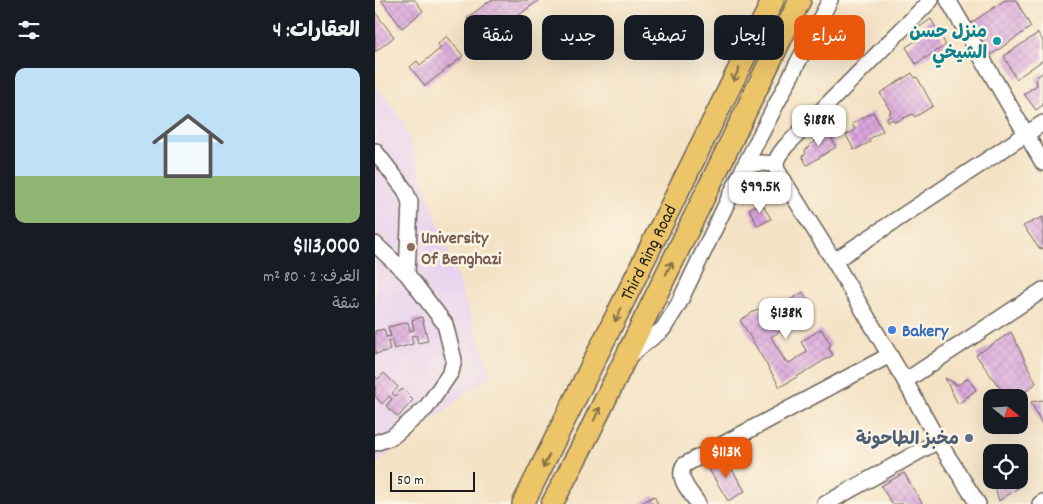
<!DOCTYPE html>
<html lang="ar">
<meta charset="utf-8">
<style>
:root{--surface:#171b24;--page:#242831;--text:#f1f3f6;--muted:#9ea1a6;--accent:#ea580c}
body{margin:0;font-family:Dekko,"Playpen Sans Arabic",sans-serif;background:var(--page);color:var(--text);direction:rtl;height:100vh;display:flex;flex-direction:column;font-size:19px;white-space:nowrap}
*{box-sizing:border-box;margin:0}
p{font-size:16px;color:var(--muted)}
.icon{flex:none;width:28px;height:28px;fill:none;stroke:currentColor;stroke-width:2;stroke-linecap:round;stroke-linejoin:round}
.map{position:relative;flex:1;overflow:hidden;direction:ltr}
.sheet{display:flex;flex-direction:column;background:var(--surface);width:375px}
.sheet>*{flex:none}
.banner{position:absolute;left:15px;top:15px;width:475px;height:45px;direction:rtl;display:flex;gap:10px}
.needle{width:32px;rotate:108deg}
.controls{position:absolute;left:608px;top:389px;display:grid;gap:10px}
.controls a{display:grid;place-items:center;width:45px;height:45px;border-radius:10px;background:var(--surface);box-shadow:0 5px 20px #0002;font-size:25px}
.scale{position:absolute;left:15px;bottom:12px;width:85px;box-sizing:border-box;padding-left:5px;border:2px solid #1c1c1c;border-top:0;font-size:14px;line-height:18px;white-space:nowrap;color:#1c1c1c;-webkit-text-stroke:4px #fcf5e5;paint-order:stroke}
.price{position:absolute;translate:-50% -42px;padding:0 11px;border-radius:10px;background:#fff;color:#222;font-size:16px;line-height:32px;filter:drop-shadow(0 1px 2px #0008)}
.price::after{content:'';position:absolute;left:50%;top:30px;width:15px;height:11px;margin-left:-8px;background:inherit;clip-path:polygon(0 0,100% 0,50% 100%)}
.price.on{background:var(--accent);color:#fff}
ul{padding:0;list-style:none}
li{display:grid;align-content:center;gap:10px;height:265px;padding:0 15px}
li span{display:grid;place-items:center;height:155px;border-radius:10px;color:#555}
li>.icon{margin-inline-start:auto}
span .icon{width:90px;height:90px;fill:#fffc;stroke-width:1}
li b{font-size:21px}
h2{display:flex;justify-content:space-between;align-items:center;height:60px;padding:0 15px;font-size:21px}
.tag{padding:0 18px;border-radius:10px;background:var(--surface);box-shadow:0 5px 20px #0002;font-size:18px;line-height:45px}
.tag.on{background:var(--accent);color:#fff}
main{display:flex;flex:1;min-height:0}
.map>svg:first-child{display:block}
.built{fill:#e8d2ee}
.building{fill:url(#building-cross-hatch)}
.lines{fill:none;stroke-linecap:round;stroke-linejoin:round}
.minor-casing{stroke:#686157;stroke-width:18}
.highway-casing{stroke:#686157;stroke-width:24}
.minor{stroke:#fff;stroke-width:15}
.highway{stroke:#edc569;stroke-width:21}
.oneway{stroke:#847042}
.culture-dot{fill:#0f9aa8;stroke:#fcf5e5;stroke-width:2}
.education-dot{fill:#8d6e63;stroke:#fcf5e5;stroke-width:2}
.shop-dot{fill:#3f7fe0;stroke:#fcf5e5;stroke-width:2}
.service-dot{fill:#5c6f8a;stroke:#fcf5e5;stroke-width:2}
.labels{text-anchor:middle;stroke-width:5;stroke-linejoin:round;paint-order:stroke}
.culture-label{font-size:18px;font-weight:bold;fill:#0d838f;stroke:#fcf5e5;text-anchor:end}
.education-label{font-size:18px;font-weight:bold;fill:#785e54;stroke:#fcf5e5;text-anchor:start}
.street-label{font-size:18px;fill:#1c1c1c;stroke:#fcf5e5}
.shop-label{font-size:18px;font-weight:bold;fill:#366cbe;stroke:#fcf5e5;text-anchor:start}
.service-label{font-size:18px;font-weight:bold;fill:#4e5e75;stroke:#fcf5e5;text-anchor:end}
</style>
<main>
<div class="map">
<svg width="668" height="504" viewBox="0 0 668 504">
<defs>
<pattern id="building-cross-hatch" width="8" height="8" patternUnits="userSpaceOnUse" patternTransform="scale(1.25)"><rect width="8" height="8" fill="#dba6dd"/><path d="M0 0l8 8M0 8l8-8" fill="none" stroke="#bb8ebd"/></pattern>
</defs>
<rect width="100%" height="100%" fill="#fcf5e5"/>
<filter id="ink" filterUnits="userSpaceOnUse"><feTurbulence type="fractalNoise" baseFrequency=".02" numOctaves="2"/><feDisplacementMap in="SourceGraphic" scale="10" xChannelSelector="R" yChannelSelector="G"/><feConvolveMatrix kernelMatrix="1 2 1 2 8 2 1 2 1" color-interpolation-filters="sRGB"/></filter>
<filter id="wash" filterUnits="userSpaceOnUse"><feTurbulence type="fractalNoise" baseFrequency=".0096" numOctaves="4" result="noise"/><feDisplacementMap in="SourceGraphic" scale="20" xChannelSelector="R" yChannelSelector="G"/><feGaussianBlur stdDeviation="1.12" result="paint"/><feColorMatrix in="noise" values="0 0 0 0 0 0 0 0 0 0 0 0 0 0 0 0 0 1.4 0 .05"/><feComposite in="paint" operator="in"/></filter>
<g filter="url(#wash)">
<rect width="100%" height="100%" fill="#f4e2c5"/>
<polygon class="built" points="0,85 27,120 116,374 0,464"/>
<g id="blocks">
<g class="building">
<polygon points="6,0 40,0 48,11 27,28"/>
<polygon points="116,0 164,0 109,41 92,18"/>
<polygon points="630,0 641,0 656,27 616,55 596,23"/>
<polygon points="0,12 19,37 0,52"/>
<polygon points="556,19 571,45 541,64 531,47 542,40 540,35 544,33 543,28"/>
<polygon points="663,33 668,41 668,60 641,79 629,56"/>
<polygon points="72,36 88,56 50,86 35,67 42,61 45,65 66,48 63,44"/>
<polygon points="668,72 668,105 661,110 649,94 662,85 661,78"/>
<polygon points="537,73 540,78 542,77 558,106 540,117 538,114 520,122 518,119 513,122 511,119 516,116 514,113 516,112 505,93"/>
<polygon points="498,112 508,131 494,139 495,142 479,150 471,135 480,130 477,124"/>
<polygon points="452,129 461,147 432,165 427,156 431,154 430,150 435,147 434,145 441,141 439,137"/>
<polygon points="386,202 396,219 383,226 374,209"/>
<polygon points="668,217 668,249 664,248 648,226"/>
<polygon points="428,292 439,310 396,337 410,361 414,363 432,352 426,342 446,329 456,345 453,347 458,355 405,387 365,320 385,308 392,320 413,307 410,303"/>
<polygon points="47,317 53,341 43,343 41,335 36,336 38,344 19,349 17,340 13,342 15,350 0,354 0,331 9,329 11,337 16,336 13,327 33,322 35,331 39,330 37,320"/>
<polygon points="636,332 661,383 643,398 632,398 601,355"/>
<polygon points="9,373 23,387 17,393 20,396 27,389 38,400 23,417 11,406 17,399 14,396 7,404 0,396 0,376 3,379"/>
<polygon points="570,378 583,385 593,378 601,390 583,404"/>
<polygon points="668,400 668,426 656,402"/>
<polygon points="349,456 370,491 353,501 332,466"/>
<polygon points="529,473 547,503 545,504 517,504 506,486"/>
<polygon points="618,480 644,480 646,486 624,501"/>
<polygon points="279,496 283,504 265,504"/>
</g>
</g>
</g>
<g filter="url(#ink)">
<use href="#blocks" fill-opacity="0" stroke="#686157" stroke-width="1"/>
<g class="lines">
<g class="minor-casing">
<g id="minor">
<path d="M556,0L410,147C404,155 399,160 402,170L459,261L530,381L563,441L603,504"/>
<polyline points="573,0 668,163"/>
<polyline points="0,151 30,190 35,202 32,274"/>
<polyline points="370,165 387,163 400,164"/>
<polyline points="0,244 32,274 70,324 79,360 76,372 51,408 17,437 0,443"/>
<polyline points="459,261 668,123"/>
<polyline points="255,355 288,329 303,305 370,165 455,0"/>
<polyline points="530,381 668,290"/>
<path d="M323,504C316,492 301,479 309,465L515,355"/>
<polyline points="450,504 563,441"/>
<polyline points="665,504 668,502"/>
</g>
</g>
<g class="highway-casing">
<g id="highway">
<path id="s1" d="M148,504L398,0"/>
<polyline points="177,504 213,435 425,0"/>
</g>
</g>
<use href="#minor" class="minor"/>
<use href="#highway" class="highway"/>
</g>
<defs><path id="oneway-shaft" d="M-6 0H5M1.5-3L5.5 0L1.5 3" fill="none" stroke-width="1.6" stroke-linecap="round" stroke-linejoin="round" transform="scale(1.25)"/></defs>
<g class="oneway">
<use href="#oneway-shaft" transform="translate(361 75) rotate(116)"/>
<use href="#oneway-shaft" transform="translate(294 268) rotate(-64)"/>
<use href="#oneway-shaft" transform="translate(243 315) rotate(116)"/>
<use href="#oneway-shaft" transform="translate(222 414) rotate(-65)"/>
<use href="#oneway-shaft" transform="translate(171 461) rotate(117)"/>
</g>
</g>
<circle class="culture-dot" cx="622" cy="41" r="5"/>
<circle class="education-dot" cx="36" cy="247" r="5"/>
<circle class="shop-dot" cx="517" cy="330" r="5"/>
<circle class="service-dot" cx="594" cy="438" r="5"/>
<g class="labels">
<g class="culture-label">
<text x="612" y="37">منزل حسن<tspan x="612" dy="21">الشيخي</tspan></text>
</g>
<g class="education-label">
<text x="46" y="243">University<tspan x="46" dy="21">Of Benghazi</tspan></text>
</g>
<g class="street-label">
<text dy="6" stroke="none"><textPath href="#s1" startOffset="281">Third Ring Road</textPath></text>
</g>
<g class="shop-label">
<text x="527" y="336">Bakery</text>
</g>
<g class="service-label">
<text x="584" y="444">مخبز الطاحونة</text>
</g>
</g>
</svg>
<div class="controls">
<a><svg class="needle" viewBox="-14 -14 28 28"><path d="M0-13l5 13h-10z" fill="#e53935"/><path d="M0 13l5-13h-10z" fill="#9ea1a6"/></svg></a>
<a><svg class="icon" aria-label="locate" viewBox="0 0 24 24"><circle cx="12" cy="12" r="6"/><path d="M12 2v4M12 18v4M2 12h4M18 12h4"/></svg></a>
</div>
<div class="scale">50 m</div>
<b class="price" style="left:444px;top:147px">$188K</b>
<b class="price" style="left:385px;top:214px">$99.5K</b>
<b class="price" style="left:411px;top:340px">$138K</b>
<b class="price on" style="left:351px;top:479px">$113K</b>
<div class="banner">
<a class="tag on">شراء</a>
<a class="tag">إيجار</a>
<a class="tag">تصفية</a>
<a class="tag">جديد</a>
<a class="tag">شقة</a>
</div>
</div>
<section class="sheet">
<h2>العقارات: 4<svg class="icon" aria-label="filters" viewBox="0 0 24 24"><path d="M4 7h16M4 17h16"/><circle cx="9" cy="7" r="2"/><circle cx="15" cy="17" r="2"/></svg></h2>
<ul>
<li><span style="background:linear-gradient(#bfe0f5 70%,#8fb573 0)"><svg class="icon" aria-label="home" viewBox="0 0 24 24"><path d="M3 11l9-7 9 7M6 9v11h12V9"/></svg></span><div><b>$113,000</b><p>الغرف: 2 · 80 m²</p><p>شقة</p></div></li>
</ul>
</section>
</main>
